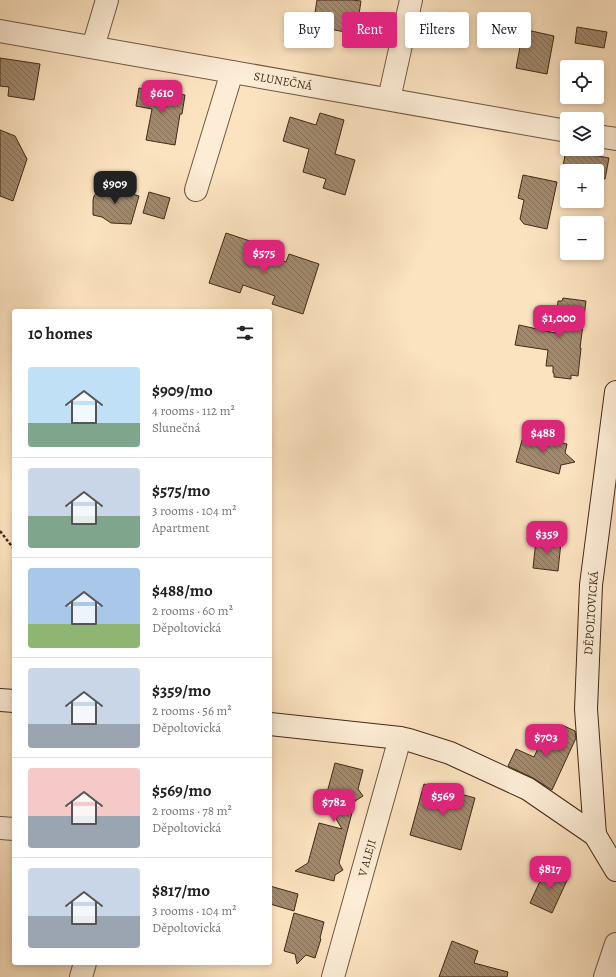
<!DOCTYPE html>
<meta charset="utf-8">
<style>
:root{--surface:#fff;--page:#f6f6f6;--text:#202124;--muted:#757577;--line:#e0e0e0;--accent:#db2777}
body{margin:0;font-family:Alegreya,serif;background:var(--page);color:var(--text);height:100vh;display:flex;flex-direction:column;font-size:15px;white-space:nowrap}
*{box-sizing:border-box;margin:0}
p{font-size:13px;color:var(--muted)}
.icon{flex:none;width:22px;height:22px;fill:none;stroke:currentColor;stroke-width:2;stroke-linecap:round;stroke-linejoin:round}
.map{position:relative;flex:1;overflow:hidden}
.sheet{position:absolute;left:12px;top:309px;width:260px;height:656px;display:flex;flex-direction:column;background:var(--surface);border-radius:4px;box-shadow:0 2px 6px #0003}
.sheet>*{flex:none}
.banner{position:absolute;left:284px;top:12px;width:272px;height:36px;display:flex;gap:8px}
.controls{position:absolute;left:560px;top:60px;display:grid;gap:8px}
.controls a{display:grid;place-items:center;width:44px;height:44px;border-radius:4px;background:var(--surface);box-shadow:0 2px 6px #0003;font-size:20px}
.price{position:absolute;translate:-50% -34px;padding:0 9px;border-radius:8px;background:var(--accent);color:#fff;font-size:13px;line-height:26px;filter:drop-shadow(0 1px 2px #0008)}
.price::after{content:'';position:absolute;left:50%;top:24px;width:12px;height:9px;margin-left:-6px;background:inherit;clip-path:polygon(0 0,100% 0,50% 100%)}
.price.active{background:#222;color:#fff}
ul{padding:0;list-style:none}
li{display:flex;align-items:center;gap:12px;height:100px;padding:0 16px}
li+li{border-top:1px solid var(--line)}
li span{display:grid;place-items:center;flex:none;width:112px;height:80px;border-radius:4px;color:#555}
li>.icon{margin-inline-start:auto}
span .icon{width:48px;height:48px;fill:#fffc;stroke-width:1}
li b{font-size:17px}
h2{display:flex;justify-content:space-between;align-items:center;height:48px;padding:0 16px;font-size:17px}
.pill{padding:0 14px;border-radius:4px;background:var(--surface);box-shadow:0 2px 6px #0003;font-size:14px;line-height:36px}
.pill.active{background:var(--accent);color:#fff}
.map>svg:first-child{display:block}
.building{fill:url(#building-back-hatch);stroke:#422a16}
.lines{fill:none;stroke-linecap:round;stroke-linejoin:round}
.street-casing{stroke:#705840;stroke-width:24}
.secondary-casing{stroke:#422a16;stroke-width:24}
.path{stroke:#422a16;stroke-width:2.5;stroke-dasharray:3 2;stroke-linecap:butt}
.street{stroke:#fdedd6;stroke-width:22}
.secondary{stroke:#fdedd6;stroke-width:22}
.labels{text-anchor:middle;stroke-width:3.5;stroke-linejoin:round;paint-order:stroke}
.street-label{font-size:12px;fill:#422a16;stroke:#fdedd6}
</style>
<div class="map">
<svg width="616" height="977" viewBox="0 0 616 977">
<defs>
<pattern id="building-back-hatch" width="6" height="6" patternUnits="userSpaceOnUse"><rect width="6" height="6" fill="#a38a6e"/><path d="M-1 5l2 2M0 0l6 6M5-1l2 2" fill="none" stroke="#867159"/></pattern>
</defs>
<rect width="100%" height="100%" fill="#fce3c0"/>
<filter id="stains"><feTurbulence type="fractalNoise" baseFrequency=".005" numOctaves="4"/><feColorMatrix values="0 0 0 0 .2 0 0 0 0 .09 0 0 0 0 .02 0 0 0 .5 -.17"/></filter>
<radialGradient id="worn" r=".72"><stop offset=".6" stop-color="#630" stop-opacity="0"/><stop offset="1" stop-color="#630" stop-opacity=".3"/></radialGradient>
<g class="building">
<polygon points="317,0 352,0 361,1 356,34 313,26"/>
<polygon points="577,27 607,32 604,48 575,43"/>
<polygon points="527,30 554,36 547,74 516,68 521,42 524,42"/>
<polygon points="0,58 40,64 34,100 8,96 9,87 0,86"/>
<polygon points="139,88 166,93 166,92 185,95 182,114 180,114 175,145 146,140 152,109 136,106"/>
<polygon points="320,113 344,120 335,154 355,160 345,195 323,188 326,179 303,172 309,149 283,141 290,117 316,125"/>
<polygon points="0,130 15,136 27,159 13,201 0,196"/>
<polygon points="566,150 609,158 605,179 597,177 597,171 567,171 567,172 562,171"/>
<polygon points="523,175 557,182 547,229 524,224 520,219 524,200 518,198"/>
<polygon points="102,185 139,196 131,224 111,223 102,217 93,215 93,200 94,196"/>
<polygon points="149,192 170,198 164,219 143,213"/>
<polygon points="226,233 256,243 254,251 286,262 289,254 319,264 303,314 272,304 275,296 243,285 240,293 209,283"/>
<polygon points="563,298 586,301 580,348 581,348 578,376 571,375 571,379 554,377 554,373 553,373 553,366 546,366 548,350 515,345 519,325 555,333 558,301 562,301"/>
<polygon points="524,433 567,444 565,453 575,462 561,465 559,474 516,462"/>
<polygon points="536,540 561,542 558,571 533,568"/>
<polygon points="562,725 575,731 576,738 552,790 533,778 508,766 516,749 534,757 546,731 557,736"/>
<polygon points="335,763 363,770 358,789 363,796 355,801 339,863 343,870 335,875 334,881 295,871 308,863 319,823 342,829 321,793 328,789"/>
<polygon points="424,784 475,798 461,850 410,835"/>
<polygon points="547,866 569,876 552,913 530,903"/>
<polygon points="270,886 298,894 294,911 270,904"/>
<polygon points="294,913 324,922 320,938 321,939 315,958 306,955 297,964 295,954 284,951"/>
<polygon points="452,941 478,951 474,963 508,972 507,977 439,977"/>
</g>
<g class="lines">
<g class="street-casing">
<g id="street">
<polyline points="0,31 567,131"/>
<polyline points="93,47 107,0"/>
<polyline points="389,99 411,0"/>
<polyline points="597,136 616,139"/>
<polyline points="196,190 232,72"/>
<polyline points="0,828 14,829"/>
<polyline points="81,977 85,963"/>
<polyline points="333,977 400,738"/>
<polyline points="605,977 616,944"/>
</g>
</g>
<g class="secondary-casing">
<g id="secondary">
<polyline points="0,700 14,701"/>
<polyline points="270,724 400,738 409,740 450,753 528,789 595,835 616,870"/>
<polyline points="595,835 586,709 591,585 616,392"/>
</g>
</g>
<polyline class="path" points="0,531 14,549"/>
<use href="#street" class="street"/>
<use href="#secondary" class="secondary"/>
</g>
<g class="labels">
<g class="street-label">
<text transform="translate(283 81) rotate(10)" y="4">SLUNEČNÁ</text>
<text transform="translate(591 613) rotate(-86)" y="4">DĚPOLTOVICKÁ</text>
<text transform="translate(367 858) rotate(-74)" y="4">V ALEJI</text>
</g>
</g>
<rect width="100%" height="100%" filter="url(#stains)"/>
<rect width="100%" height="100%" fill="url(#worn)"/>
</svg>
<div class="controls">
<a><svg class="icon" aria-label="locate" viewBox="0 0 24 24"><circle cx="12" cy="12" r="6"/><path d="M12 2v4M12 18v4M2 12h4M18 12h4"/></svg></a>
<a><svg class="icon" aria-label="layers" viewBox="0 0 24 24"><path d="M12 4l9 5-9 5-9-5zM3 14l9 5 9-5"/></svg></a>
<a>+</a>
<a>−</a>
</div>
<b class="price" style="left:162px;top:114px">$610</b>
<b class="price active" style="left:115px;top:205px">$909</b>
<b class="price" style="left:264px;top:274px">$575</b>
<b class="price" style="left:559px;top:339px">$1,000</b>
<b class="price" style="left:543px;top:454px">$488</b>
<b class="price" style="left:547px;top:555px">$359</b>
<b class="price" style="left:546px;top:758px">$703</b>
<b class="price" style="left:443px;top:817px">$569</b>
<b class="price" style="left:334px;top:823px">$782</b>
<b class="price" style="left:550px;top:890px">$817</b>
<div class="banner">
<a class="pill">Buy</a>
<a class="pill active">Rent</a>
<a class="pill">Filters</a>
<a class="pill">New</a>
</div>
<section class="sheet">
<h2>10 homes<svg class="icon" aria-label="filters" viewBox="0 0 24 24"><path d="M4 7h16M4 17h16"/><circle cx="9" cy="7" r="2"/><circle cx="15" cy="17" r="2"/></svg></h2>
<ul>
<li><span style="background:linear-gradient(#bfe0f5 70%,#7fa58c 0)"><svg class="icon" aria-label="home" viewBox="0 0 24 24"><path d="M3 11l9-7 9 7M6 9v11h12V9"/></svg></span><div><b>$909/mo</b><p>4 rooms · 112 m²</p><p>Slunečná</p></div></li>
<li><span style="background:linear-gradient(#c9d6e8 60%,#7fa58c 0)"><svg class="icon" aria-label="home" viewBox="0 0 24 24"><path d="M3 11l9-7 9 7M6 9v11h12V9"/></svg></span><div><b>$575/mo</b><p>3 rooms · 104 m²</p><p>Apartment</p></div></li>
<li><span style="background:linear-gradient(#a9c7e8 70%,#8fb573 0)"><svg class="icon" aria-label="home" viewBox="0 0 24 24"><path d="M3 11l9-7 9 7M6 9v11h12V9"/></svg></span><div><b>$488/mo</b><p>2 rooms · 60 m²</p><p>Děpoltovická</p></div></li>
<li><span style="background:linear-gradient(#c9d6e8 70%,#9aa5b1 0)"><svg class="icon" aria-label="home" viewBox="0 0 24 24"><path d="M3 11l9-7 9 7M6 9v11h12V9"/></svg></span><div><b>$359/mo</b><p>2 rooms · 56 m²</p><p>Děpoltovická</p></div></li>
<li><span style="background:linear-gradient(#f6c9c9 60%,#9aa5b1 0)"><svg class="icon" aria-label="home" viewBox="0 0 24 24"><path d="M3 11l9-7 9 7M6 9v11h12V9"/></svg></span><div><b>$569/mo</b><p>2 rooms · 78 m²</p><p>Děpoltovická</p></div></li>
<li><span style="background:linear-gradient(#c9d6e8 60%,#9aa5b1 0)"><svg class="icon" aria-label="home" viewBox="0 0 24 24"><path d="M3 11l9-7 9 7M6 9v11h12V9"/></svg></span><div><b>$817/mo</b><p>3 rooms · 104 m²</p><p>Děpoltovická</p></div></li>
</ul>
</section>
</div>
